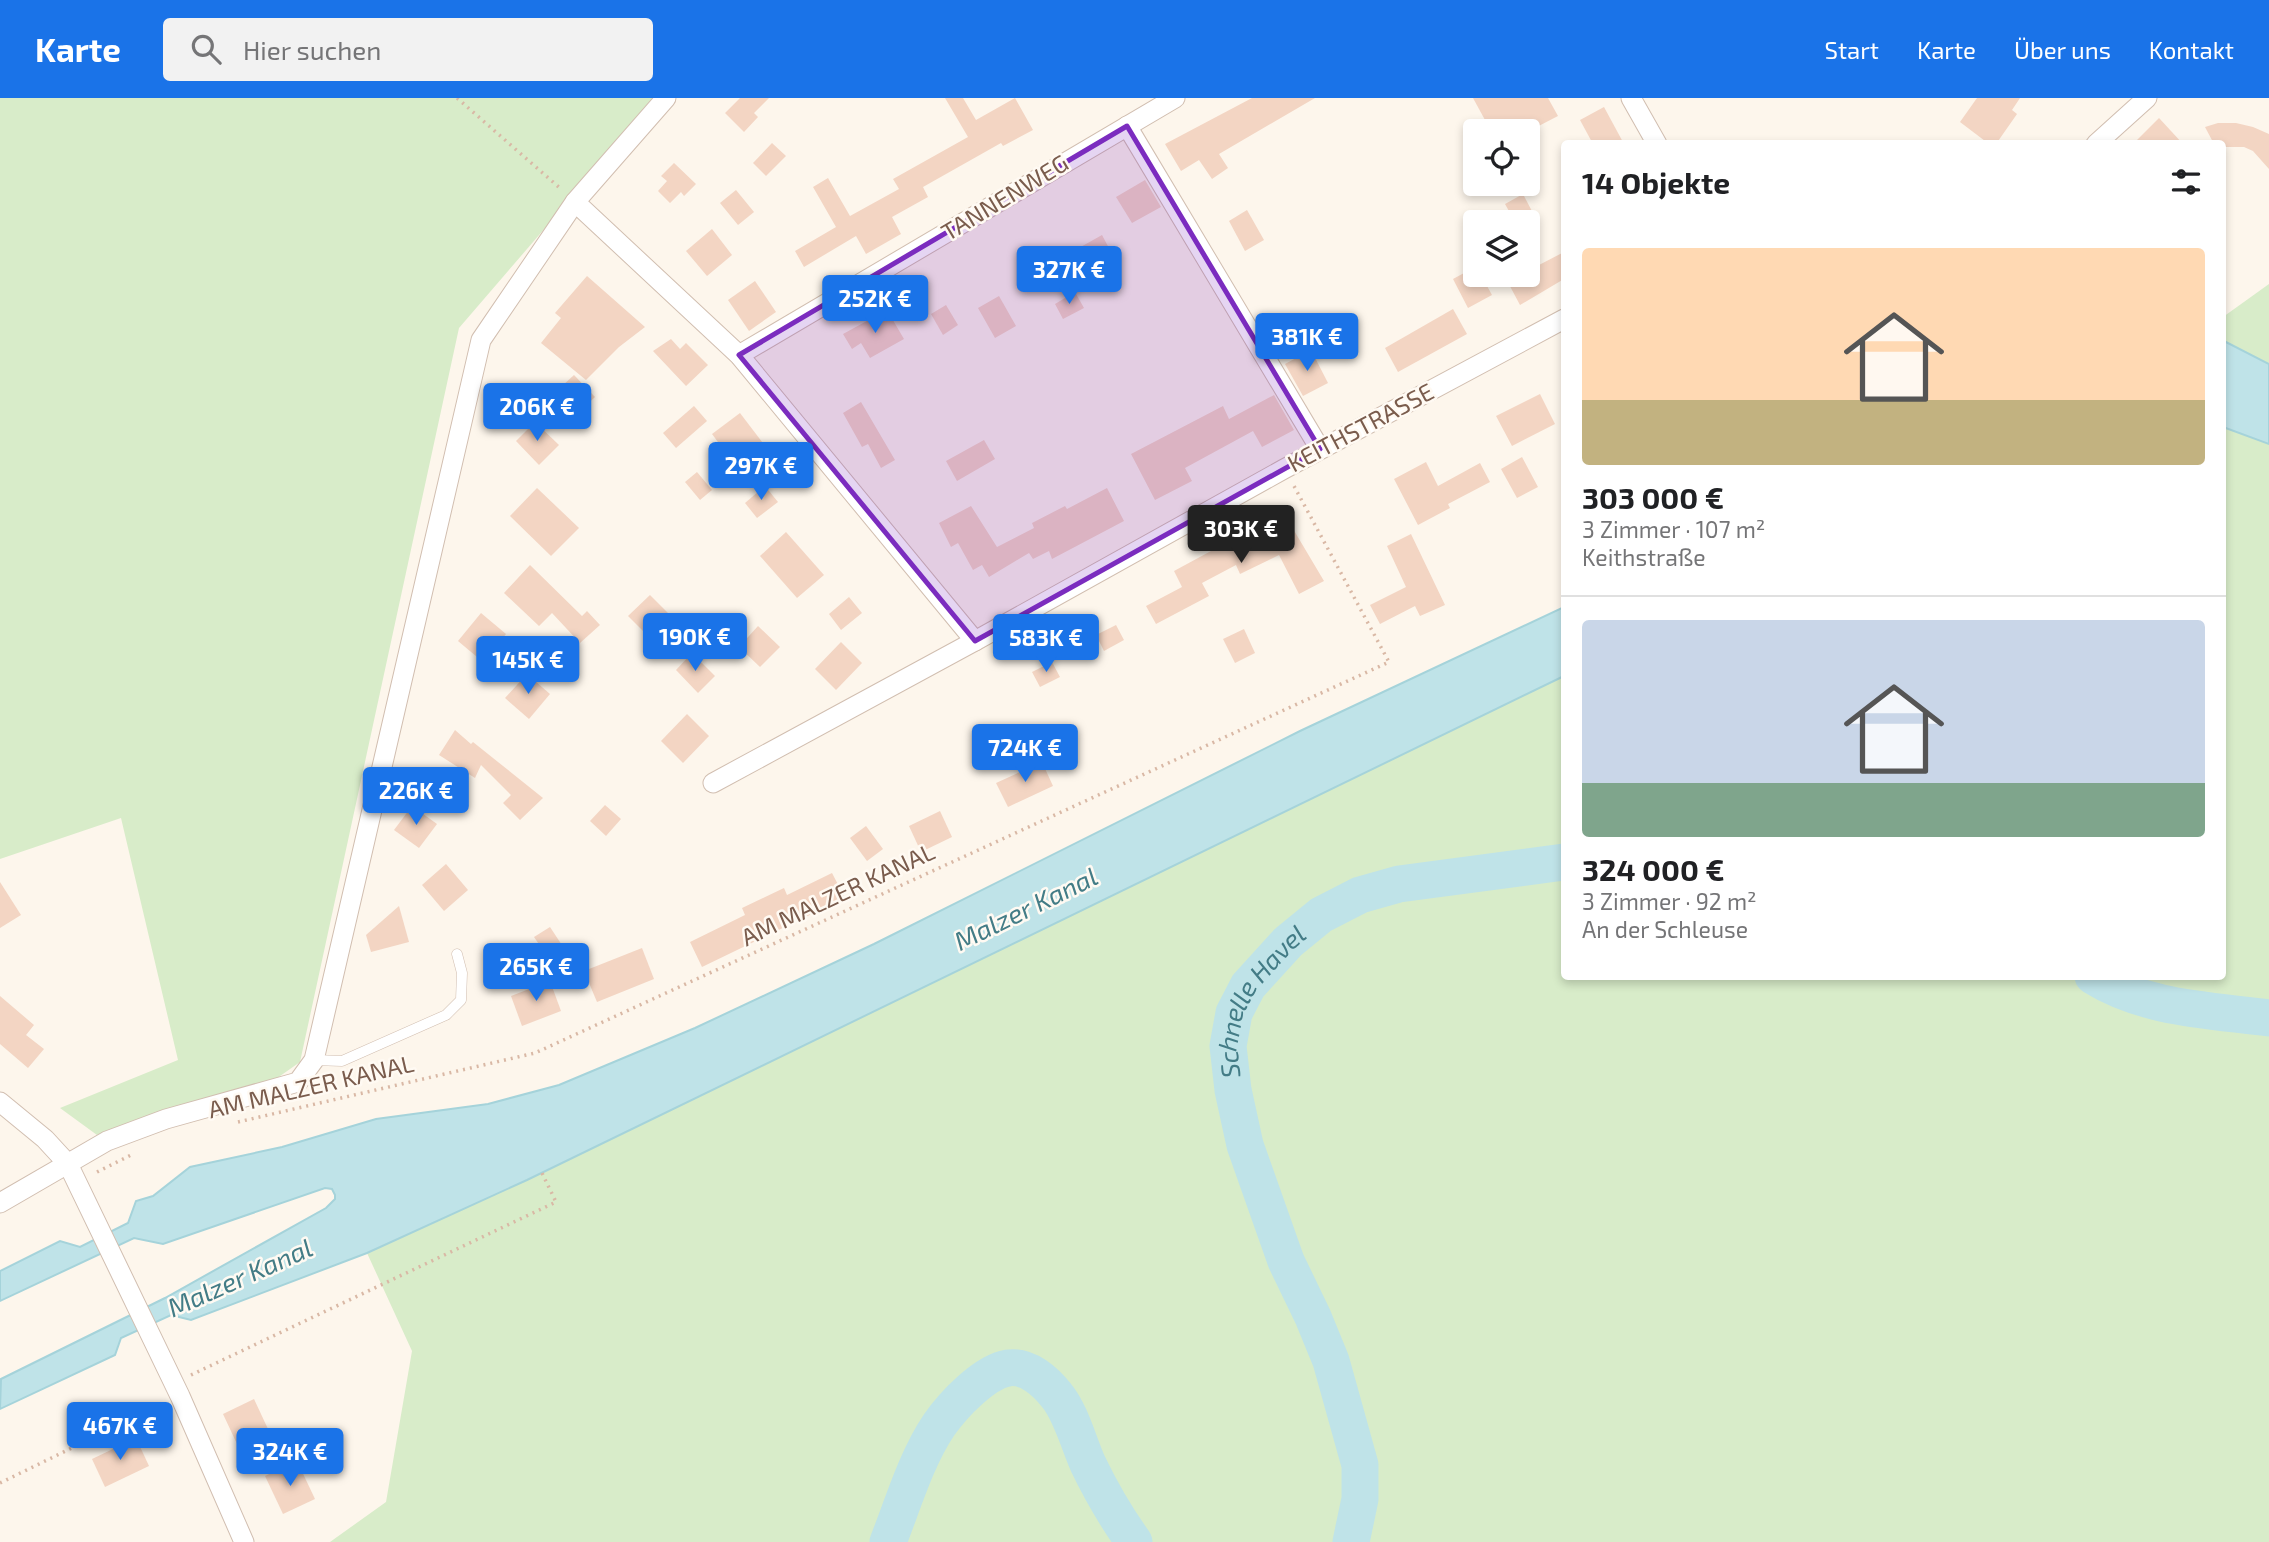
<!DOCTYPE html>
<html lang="de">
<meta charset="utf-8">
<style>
:root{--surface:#fff;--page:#f2f2f2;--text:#202124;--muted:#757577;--line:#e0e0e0;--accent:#1a73e8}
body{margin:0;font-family:"Exo 2",sans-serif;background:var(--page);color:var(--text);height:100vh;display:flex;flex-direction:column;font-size:26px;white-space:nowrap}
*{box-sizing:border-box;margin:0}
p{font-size:23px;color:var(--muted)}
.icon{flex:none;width:38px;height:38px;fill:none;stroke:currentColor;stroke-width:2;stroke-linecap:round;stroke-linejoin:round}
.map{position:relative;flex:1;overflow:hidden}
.details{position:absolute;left:1561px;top:42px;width:665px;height:840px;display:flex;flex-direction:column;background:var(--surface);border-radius:7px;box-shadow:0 4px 10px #0003}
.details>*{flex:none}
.fabs{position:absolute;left:1463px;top:21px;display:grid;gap:14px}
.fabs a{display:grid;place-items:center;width:77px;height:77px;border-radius:7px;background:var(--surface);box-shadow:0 4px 10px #0003;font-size:35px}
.price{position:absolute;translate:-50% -60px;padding:0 16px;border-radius:7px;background:var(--accent);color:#fff;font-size:23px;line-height:46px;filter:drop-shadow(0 2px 4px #0008)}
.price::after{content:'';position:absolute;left:50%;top:42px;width:21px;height:16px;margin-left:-10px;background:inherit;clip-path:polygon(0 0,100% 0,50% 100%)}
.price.selected{background:#222;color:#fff}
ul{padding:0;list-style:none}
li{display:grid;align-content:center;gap:14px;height:371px;padding:0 21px}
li+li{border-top:2px solid var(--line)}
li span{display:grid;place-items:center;height:217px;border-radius:7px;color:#555}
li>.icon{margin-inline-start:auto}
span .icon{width:126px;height:126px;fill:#fffc;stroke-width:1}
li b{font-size:30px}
h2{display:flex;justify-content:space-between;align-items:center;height:84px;padding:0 21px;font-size:30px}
header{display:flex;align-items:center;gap:42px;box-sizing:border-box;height:98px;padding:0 35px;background:var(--accent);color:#fff}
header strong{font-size:33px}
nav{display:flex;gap:38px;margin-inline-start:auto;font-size:24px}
.search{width:490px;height:63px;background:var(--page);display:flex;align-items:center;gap:18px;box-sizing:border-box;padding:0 24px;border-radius:7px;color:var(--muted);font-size:26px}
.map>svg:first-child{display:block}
.green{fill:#d8ecc9}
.water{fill:#bfe3e8;stroke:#a5d3da;stroke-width:2}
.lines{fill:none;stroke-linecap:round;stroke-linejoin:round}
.river{stroke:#bfe3e8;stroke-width:37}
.building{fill:#f3d5c3}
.service-casing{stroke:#d1beb0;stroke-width:11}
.minor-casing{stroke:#d1beb0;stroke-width:21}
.path{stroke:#d9b8a5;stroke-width:3.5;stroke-dasharray:2 5;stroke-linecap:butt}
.service{stroke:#fff;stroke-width:10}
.minor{stroke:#fff;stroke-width:19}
.marked{fill:#7b2cbf;fill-opacity:0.2;stroke:#7b2cbf;stroke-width:5;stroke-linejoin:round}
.labels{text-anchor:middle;stroke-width:5;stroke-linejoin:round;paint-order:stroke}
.street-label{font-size:24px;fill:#7a5c4d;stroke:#fffaf3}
.water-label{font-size:26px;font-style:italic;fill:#437c86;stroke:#fffaf3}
</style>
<header>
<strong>Karte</strong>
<div class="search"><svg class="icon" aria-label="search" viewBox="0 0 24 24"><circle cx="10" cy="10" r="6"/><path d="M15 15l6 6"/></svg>Hier suchen</div>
<nav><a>Start</a><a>Karte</a><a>Über uns</a><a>Kontakt</a></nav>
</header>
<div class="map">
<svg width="2269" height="1444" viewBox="0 0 2269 1444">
<rect width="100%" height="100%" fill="#fdf6ec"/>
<g class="green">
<polygon points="0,0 657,0 459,230 300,964 273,983 182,1009 97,1037 60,1010 178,962 121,720 0,761"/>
<polygon points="2269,186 2269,266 2222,242 2223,219"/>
<polygon points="2223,329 2269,346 2269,1444 330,1444 386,1404 412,1253 367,1155 527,1082 1564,578 1564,878 2222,878"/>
</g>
<g class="water">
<polygon points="2222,242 2269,266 2269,346 2223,329"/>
<polygon points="1564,509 1564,578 527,1082 367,1155 191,1222 171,1217 121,1240 115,1257 0,1311 1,1281 165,1200 326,1110 335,1101 335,1097 332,1091 325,1090 163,1146 134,1140 0,1203 0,1173 60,1143 80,1149 128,1125 136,1103 153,1098 190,1069 282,1049 376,1021 488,1006 559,987 695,930 874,846 1300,633"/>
</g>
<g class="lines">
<g class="river">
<path d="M2093,878C2146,911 2209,912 2269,920"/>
<path d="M888,1444C903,1406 916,1361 939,1327C953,1307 984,1274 1008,1270C1028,1267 1046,1284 1057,1298C1071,1315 1079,1346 1088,1366C1101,1393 1116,1419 1134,1444"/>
<path id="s1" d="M1351,1444L1360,1401V1367L1331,1263L1313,1219L1286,1163L1245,1047L1233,992L1228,948L1234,915L1248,888L1288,844L1321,817L1360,797L1399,786L1564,764"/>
</g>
</g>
<g class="building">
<polygon points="740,0 769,0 754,15 758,19 744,34 725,15"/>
<polygon points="945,0 963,0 976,22 1015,0 1033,32 1003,48 1001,45 923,89 928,99 892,119 901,136 866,156 856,138 804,169 795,153 836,129 813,89 828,80 850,118 899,91 893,81 968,39"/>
<polygon points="1252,0 1315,0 1219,56 1228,70 1212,81 1199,62 1181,73 1165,46"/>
<polygon points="1473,0 1548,0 1558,18 1529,33 1491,33"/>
<polygon points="1977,0 2020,0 2012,12 2017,16 1996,46 1989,46 1960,24"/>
<polygon points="1604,9 1624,46 1593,46 1580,22"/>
<polygon points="2159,20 2183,46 2133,46"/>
<polygon points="2218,25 2236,25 2253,29 2269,36 2269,71 2253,53 2244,49 2222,49 2222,46 2214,46 2205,29"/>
<polygon points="772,45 786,58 766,78 753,65"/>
<polygon points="674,65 696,86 684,98 681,94 670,105 658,93 667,83 661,78"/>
<polygon points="1145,82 1161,109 1132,125 1116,99"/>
<polygon points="736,92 754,114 738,127 720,105"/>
<polygon points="1523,96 1534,117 1523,124 1515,124 1505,106"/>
<polygon points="1247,112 1264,142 1245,153 1229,123"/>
<polygon points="712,131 732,157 707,178 686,153"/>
<polygon points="1102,137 1119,169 1094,182 1077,151"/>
<polygon points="1528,147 1539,167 1564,154 1564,181 1520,207 1504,177 1528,177"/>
<polygon points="1475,169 1475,177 1481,177 1492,197 1468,210 1453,181"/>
<polygon points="587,178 645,229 619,249 586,282 541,245 561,220 555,215"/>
<polygon points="755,183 776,214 749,233 728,202"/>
<polygon points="1075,194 1084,210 1063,221 1055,206"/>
<polygon points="999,198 1016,228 995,240 978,210"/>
<polygon points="946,207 958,227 943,237 931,216"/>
<polygon points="1453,211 1467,236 1398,274 1385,250"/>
<polygon points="887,212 904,241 870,260 861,245 852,251 843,236"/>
<polygon points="671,241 680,251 686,245 708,267 686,288 653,253"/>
<polygon points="1311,252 1328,285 1303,298 1285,266"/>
<polygon points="574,277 595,299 582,311 561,289"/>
<polygon points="1540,296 1555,326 1512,348 1496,318"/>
<polygon points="1274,297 1294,332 1262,349 1253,333 1185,370 1192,383 1155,402 1131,356 1223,308 1229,321"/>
<polygon points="861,304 895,362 881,370 868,346 862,349 843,315"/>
<polygon points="694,308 707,323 676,350 663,335"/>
<polygon points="740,315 766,349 738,371 712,336"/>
<polygon points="535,324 559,347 539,367 516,343"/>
<polygon points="984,342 995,361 957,383 946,363"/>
<polygon points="1522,359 1538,389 1517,400 1501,371"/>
<polygon points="1426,364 1438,388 1480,365 1490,384 1448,406 1450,410 1418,427 1394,381"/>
<polygon points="697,374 712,392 700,402 685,384"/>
<polygon points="765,388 778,404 757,420 745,405"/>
<polygon points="537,390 579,430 551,458 510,418"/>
<polygon points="1107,390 1124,423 1052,461 1049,453 1033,461 1029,455 989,479 982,467 973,472 958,445 951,449 939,425 971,408 997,449 1034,430 1032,425 1065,408 1067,411"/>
<polygon points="1283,414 1324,483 1299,496 1279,457 1240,476 1236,467 1202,485 1209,498 1156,526 1146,508 1182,489 1174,473"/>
<polygon points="786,434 824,477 797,500 760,458"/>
<polygon points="1411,436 1445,507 1420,518 1415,508 1380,526 1370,507 1406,489 1387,448"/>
<polygon points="530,467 582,518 587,513 600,527 580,545 552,515 539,528 504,495"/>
<polygon points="650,497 669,516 647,537 628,518"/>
<polygon points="849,499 862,515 841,532 829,516"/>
<polygon points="481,515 506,536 483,564 458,543"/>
<polygon points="1116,527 1124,542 1104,553 1096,537"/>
<polygon points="758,528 780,549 760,569 739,549"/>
<polygon points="1244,531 1255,555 1235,565 1223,541"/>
<polygon points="841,544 862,565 836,592 815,571"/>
<polygon points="692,555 715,578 698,595 676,572"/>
<polygon points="1052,564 1060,579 1040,589 1032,574"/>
<polygon points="527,576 550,596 529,621 505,600"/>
<polygon points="687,616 709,638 683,665 661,643"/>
<polygon points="455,632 471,646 473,644 543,700 520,722 503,705 511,697 481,667 475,680 439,657"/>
<polygon points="1042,664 1053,688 1008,709 996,685"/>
<polygon points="605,707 621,721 606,738 590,723"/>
<polygon points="412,708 437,726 419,750 394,732"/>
<polygon points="940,713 952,739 921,754 909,728"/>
<polygon points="866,728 883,751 867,763 850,740"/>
<polygon points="446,766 468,792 444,813 422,787"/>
<polygon points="832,775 845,800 702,869 690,844 745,817 742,810 784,790 787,797"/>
<polygon points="0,784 21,817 0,830"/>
<polygon points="399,808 409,844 371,854 366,837"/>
<polygon points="550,829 577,870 562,880 534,839"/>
<polygon points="642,850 654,881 597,904 584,873"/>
<polygon points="550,883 561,913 522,928 511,898"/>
<polygon points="0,898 34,927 26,937 44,951 28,970 0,946"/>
<polygon points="254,1301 268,1331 237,1346 223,1316"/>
<polygon points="136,1340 149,1368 105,1389 92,1361"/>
<polygon points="297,1363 315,1401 283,1416 265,1378"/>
</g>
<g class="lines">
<g class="service-casing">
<polyline id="service" points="314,962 342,963 446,917 461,902 462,875 457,856"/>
</g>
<g class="minor-casing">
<g id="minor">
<polyline points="1631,0 1657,46"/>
<polyline points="1127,28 1320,351"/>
<polyline points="2096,46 2147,0"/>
<polyline points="575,104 739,257 975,543 713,685"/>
<polyline points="739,257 1175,0"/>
<polyline points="975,543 1284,371 1564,221"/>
<polyline points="0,1004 45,1041 68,1066 180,1298 244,1444"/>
<polyline points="0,1105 107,1043 166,1021 298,984 314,962 481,242 575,104 666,0"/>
</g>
</g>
<g class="path">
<polyline points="457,0 561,91"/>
<polyline points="238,1024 535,955 1389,564 1294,388"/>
<polyline points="97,1074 131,1057"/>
<polyline points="191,1277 556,1104 542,1075"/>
<polyline points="0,1385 162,1306"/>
</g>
<use href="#service" class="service"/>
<use href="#minor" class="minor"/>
</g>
<path class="marked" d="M1127,28L1320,351L975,543L739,257Z"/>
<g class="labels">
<g class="street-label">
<text transform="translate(1005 100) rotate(-31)" y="8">TANNENWEG</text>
<text transform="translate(1361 330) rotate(-28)" y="8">KEITHSTRASSE</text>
<text transform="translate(838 797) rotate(-25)" y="8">AM MALZER KANAL</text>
<text transform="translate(311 989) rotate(-13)" y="8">AM MALZER KANAL</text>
</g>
<g class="water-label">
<text transform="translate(1026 811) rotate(-26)" y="9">Malzer Kanal</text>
<text dy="9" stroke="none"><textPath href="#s1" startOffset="574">Schnelle Havel</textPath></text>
<text transform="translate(240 1180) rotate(-24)" y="9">Malzer Kanal</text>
</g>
</g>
</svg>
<div class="fabs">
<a><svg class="icon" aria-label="locate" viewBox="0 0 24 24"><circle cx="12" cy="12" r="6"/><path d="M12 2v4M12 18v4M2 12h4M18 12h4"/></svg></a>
<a><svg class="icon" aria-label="layers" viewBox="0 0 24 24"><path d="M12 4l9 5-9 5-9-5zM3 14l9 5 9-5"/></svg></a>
</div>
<b class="price" style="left:1069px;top:208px">327K €</b>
<b class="price" style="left:875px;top:237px">252K €</b>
<b class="price" style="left:1307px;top:275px">381K €</b>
<b class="price" style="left:537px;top:345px">206K €</b>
<b class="price" style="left:761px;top:404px">297K €</b>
<b class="price selected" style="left:1241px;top:467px">303K €</b>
<b class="price" style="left:695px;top:575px">190K €</b>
<b class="price" style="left:1046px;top:576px">583K €</b>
<b class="price" style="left:528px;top:598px">145K €</b>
<b class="price" style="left:1025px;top:686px">724K €</b>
<b class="price" style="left:416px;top:729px">226K €</b>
<b class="price" style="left:536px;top:905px">265K €</b>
<b class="price" style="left:120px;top:1364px">467K €</b>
<b class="price" style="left:290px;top:1390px">324K €</b>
<section class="details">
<h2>14 Objekte<svg class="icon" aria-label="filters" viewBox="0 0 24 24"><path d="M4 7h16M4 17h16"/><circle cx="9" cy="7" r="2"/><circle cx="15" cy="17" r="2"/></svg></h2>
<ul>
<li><span style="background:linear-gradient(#ffd9b3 70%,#c2b280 0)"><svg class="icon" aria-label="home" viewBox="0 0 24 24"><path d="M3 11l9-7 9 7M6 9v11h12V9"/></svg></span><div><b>303 000 €</b><p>3 Zimmer · 107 m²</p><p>Keithstraße</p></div></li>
<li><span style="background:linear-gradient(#c9d6e8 75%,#7fa58c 0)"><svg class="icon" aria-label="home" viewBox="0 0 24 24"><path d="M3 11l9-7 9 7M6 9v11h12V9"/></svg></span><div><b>324 000 €</b><p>3 Zimmer · 92 m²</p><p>An der Schleuse</p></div></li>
</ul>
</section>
</div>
